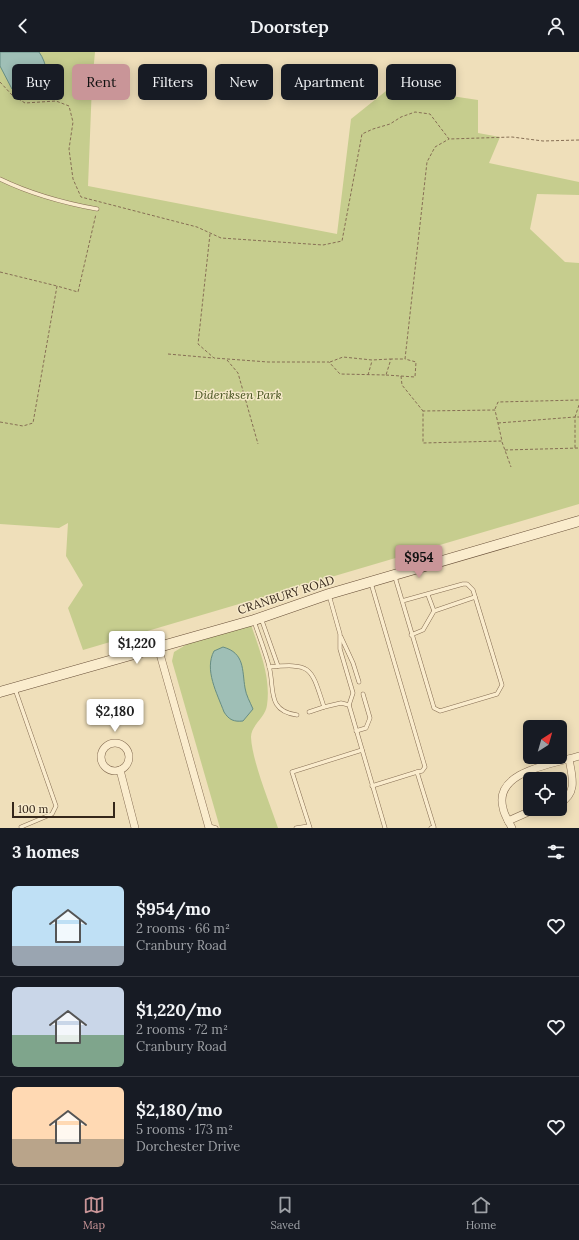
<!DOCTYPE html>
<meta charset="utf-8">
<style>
:root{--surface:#171b24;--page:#20242c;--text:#f1f3f6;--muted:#9ea1a6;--line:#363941;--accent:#c99598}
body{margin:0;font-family:Lora,serif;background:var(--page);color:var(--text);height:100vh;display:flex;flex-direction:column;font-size:15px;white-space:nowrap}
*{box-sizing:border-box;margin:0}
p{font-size:13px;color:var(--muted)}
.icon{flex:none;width:22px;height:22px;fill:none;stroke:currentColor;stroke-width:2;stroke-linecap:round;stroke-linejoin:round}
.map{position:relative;height:776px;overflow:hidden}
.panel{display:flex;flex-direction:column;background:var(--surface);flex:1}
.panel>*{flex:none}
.top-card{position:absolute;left:12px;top:12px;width:555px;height:36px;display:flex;gap:8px}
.needle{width:26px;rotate:37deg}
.tools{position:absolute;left:523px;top:668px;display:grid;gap:8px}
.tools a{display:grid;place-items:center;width:44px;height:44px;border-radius:6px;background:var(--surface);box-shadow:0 2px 10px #0003;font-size:20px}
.scale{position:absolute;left:12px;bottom:10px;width:103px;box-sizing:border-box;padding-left:4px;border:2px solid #35271a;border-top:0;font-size:11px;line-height:14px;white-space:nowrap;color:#35271a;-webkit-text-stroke:3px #f6e9ca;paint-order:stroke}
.price{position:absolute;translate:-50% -34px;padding:0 9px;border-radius:4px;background:#fff;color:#222;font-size:13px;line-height:26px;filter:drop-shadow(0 1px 2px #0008)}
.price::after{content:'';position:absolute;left:50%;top:24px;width:12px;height:9px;margin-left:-6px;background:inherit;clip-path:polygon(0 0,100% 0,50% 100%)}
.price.current{background:var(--accent);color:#111}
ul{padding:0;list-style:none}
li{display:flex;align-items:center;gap:12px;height:100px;padding:0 12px}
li+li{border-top:1px solid var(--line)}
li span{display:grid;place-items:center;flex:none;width:112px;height:80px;border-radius:6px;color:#555}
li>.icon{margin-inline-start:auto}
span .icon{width:48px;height:48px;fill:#fffc;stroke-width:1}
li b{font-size:17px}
h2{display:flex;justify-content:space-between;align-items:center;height:48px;padding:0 12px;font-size:17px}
.chip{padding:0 14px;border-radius:6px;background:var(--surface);box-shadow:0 2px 10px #0003;font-size:14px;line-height:36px}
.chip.current{background:var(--accent);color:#111}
header{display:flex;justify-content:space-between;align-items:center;height:52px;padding:0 12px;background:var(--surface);font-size:18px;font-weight:600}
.tabs{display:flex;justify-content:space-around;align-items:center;height:56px;border-top:1px solid var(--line);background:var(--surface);font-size:11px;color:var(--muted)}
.tabs a{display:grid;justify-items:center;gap:2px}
.tabs .current{color:var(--accent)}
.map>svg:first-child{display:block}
.green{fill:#c6cd8e}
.water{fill:#9fbfb6;stroke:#678d83}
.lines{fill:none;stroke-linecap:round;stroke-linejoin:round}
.service-casing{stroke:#866e54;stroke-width:4.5}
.minor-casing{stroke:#866e54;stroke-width:8}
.secondary-casing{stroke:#684f38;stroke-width:11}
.path{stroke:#866e54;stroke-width:1;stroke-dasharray:3 2;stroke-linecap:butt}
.service{stroke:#faeccd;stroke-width:3.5}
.minor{stroke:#faeccd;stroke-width:7}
.secondary{stroke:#faeccd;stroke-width:10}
.labels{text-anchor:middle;stroke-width:3;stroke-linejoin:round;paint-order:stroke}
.park-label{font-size:12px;font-style:italic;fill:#46521f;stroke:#f6e9ca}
.street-label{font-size:12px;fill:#35271a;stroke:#f6e9ca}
</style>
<header><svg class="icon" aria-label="back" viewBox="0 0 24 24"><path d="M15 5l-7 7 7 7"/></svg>Doorstep<svg class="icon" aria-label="person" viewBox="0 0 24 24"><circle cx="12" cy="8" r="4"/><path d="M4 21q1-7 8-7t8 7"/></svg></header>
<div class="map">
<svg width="579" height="776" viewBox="0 0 579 776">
<rect width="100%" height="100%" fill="#efdfba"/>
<g class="green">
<polygon points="0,0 95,0 92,32 88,134 337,182 351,67 391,35 478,48 478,81 500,85 489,111 579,130 579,143 537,142 530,177 565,210 579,211 579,452 83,598 68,556 83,533 66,504 68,471 59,476 0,472"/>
<path d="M251,573C260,599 271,626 267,653C266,665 251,673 251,685C252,709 270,752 278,776H220L172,609L174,600L189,591Z"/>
</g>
<g class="water">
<path d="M0,0H39C47,11 49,27 46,40L30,44L12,37L0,14Z"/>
<path d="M223,595C245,601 242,618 245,636C246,643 250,650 253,657L243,669C234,670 229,668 224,660C217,641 204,618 214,599Z"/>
</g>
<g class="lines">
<g class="service-casing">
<g id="service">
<path d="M0,127C31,142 64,151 97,157"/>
<polyline points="395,525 434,656 440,659 497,642 502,633 473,538 467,532 463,532 402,549"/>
<polyline points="371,531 425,715 422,719 417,720"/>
<polyline points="329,543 340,582 340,597 353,641 349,653"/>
<polyline points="428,543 434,559 475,545"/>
<polyline points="261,566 278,614"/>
<path d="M254,569C259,584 265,599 269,614C275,636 266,659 297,663"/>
<polyline points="411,583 423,578 434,559"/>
<polyline points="341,585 353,611 359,630"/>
<path d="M269,615C312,611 311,615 324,655L309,660"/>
<polyline points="15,637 56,754 52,762 21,775"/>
<polyline points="324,655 341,651 349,653 385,776"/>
<polyline points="356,679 366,676 370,666 363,642"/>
<polyline points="372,734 417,720 434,775 431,776"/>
<polyline points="209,774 216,776"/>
<polyline points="296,776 309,774"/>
<polyline points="310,776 292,720 362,698"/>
</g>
</g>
<g class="minor-casing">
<g id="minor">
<polyline points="158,595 209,776"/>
<circle cx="115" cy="705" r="14"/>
<polyline points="120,718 135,776"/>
<path d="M560,751C578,741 572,724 569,707"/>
<polyline points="508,769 535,757"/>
<path d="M512,776C509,770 504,763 503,756C493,719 554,712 579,704"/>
</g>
</g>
<g class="secondary-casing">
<polyline id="secondary" points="0,640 254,568 329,542 579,469"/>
</g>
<g class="path">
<polyline points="0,30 12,43 25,51 56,49 69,54 73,70 69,97 73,127 81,145 197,175 221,186 323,193 342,189 362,82 373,77 390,72 401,65 415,60 430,62 449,87 512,85 543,89 579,88"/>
<polyline points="210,182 198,292 214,306 268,310 329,310 340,322 386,323 391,307 405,307 427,110 435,95 449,87"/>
<polyline points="0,220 57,234"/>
<polyline points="168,302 213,306"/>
<polyline points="227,308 238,321 258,392"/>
<polyline points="330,310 343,305 372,308 391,307"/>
<polyline points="368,323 372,309"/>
<polyline points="386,323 415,325 416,310 405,307"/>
<polyline points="401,324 402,333 423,359 423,391 502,389 495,358 423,359"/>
<polyline points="579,353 575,365 579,365"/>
<polyline points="495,357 498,350 579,348"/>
<polyline points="0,370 23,374 33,371 57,234 78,240 96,162"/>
<polyline points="498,371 575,365 575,396"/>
<polyline points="502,390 511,415"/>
<polyline points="505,398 579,396"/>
</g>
<use href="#service" class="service"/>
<use href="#minor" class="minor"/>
<use href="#secondary" class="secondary"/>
</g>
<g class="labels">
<g class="park-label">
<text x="238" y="347">Dideriksen Park</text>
</g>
<g class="street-label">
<text transform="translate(286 543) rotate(-18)" y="4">CRANBURY ROAD</text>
</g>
</g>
</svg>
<div class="tools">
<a><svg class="needle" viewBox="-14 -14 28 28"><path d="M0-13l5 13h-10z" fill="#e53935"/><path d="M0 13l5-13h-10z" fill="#9ea1a6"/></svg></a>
<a><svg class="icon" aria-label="locate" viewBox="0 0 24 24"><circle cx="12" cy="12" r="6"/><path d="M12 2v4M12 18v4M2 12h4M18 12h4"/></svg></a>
</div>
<div class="scale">100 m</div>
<b class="price current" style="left:419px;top:527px">$954</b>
<b class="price" style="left:137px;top:613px">$1,220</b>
<b class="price" style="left:115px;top:681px">$2,180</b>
<div class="top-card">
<a class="chip">Buy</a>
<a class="chip current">Rent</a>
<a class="chip">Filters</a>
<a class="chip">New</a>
<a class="chip">Apartment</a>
<a class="chip">House</a>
</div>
</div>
<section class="panel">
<h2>3 homes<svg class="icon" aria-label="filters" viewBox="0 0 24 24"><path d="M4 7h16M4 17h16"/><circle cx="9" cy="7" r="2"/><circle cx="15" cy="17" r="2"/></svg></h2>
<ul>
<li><span style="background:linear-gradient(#bfe0f5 75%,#9aa5b1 0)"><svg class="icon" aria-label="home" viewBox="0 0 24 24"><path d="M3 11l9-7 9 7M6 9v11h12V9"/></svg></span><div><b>$954/mo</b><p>2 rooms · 66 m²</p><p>Cranbury Road</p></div><svg class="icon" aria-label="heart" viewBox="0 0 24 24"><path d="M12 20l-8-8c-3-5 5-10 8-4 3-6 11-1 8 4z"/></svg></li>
<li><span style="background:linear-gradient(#c9d6e8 60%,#7fa58c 0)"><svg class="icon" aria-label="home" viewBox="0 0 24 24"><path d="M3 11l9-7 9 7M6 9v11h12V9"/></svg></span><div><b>$1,220/mo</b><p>2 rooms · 72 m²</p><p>Cranbury Road</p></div><svg class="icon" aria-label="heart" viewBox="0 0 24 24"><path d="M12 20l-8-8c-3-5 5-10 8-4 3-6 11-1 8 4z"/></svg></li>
<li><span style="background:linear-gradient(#ffd9b3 65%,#b9a48a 0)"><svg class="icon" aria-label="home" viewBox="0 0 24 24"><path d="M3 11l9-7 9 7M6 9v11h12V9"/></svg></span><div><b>$2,180/mo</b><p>5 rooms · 173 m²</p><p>Dorchester Drive</p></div><svg class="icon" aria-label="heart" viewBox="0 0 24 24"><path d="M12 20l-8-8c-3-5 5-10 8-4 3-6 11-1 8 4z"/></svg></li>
</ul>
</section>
<nav class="tabs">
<a class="current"><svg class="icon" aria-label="map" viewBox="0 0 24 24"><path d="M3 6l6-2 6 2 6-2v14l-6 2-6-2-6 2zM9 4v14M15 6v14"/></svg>Map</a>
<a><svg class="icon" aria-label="saved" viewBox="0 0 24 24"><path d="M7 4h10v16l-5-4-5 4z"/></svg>Saved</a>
<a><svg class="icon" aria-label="home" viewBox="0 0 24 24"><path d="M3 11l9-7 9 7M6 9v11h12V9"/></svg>Home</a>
</nav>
